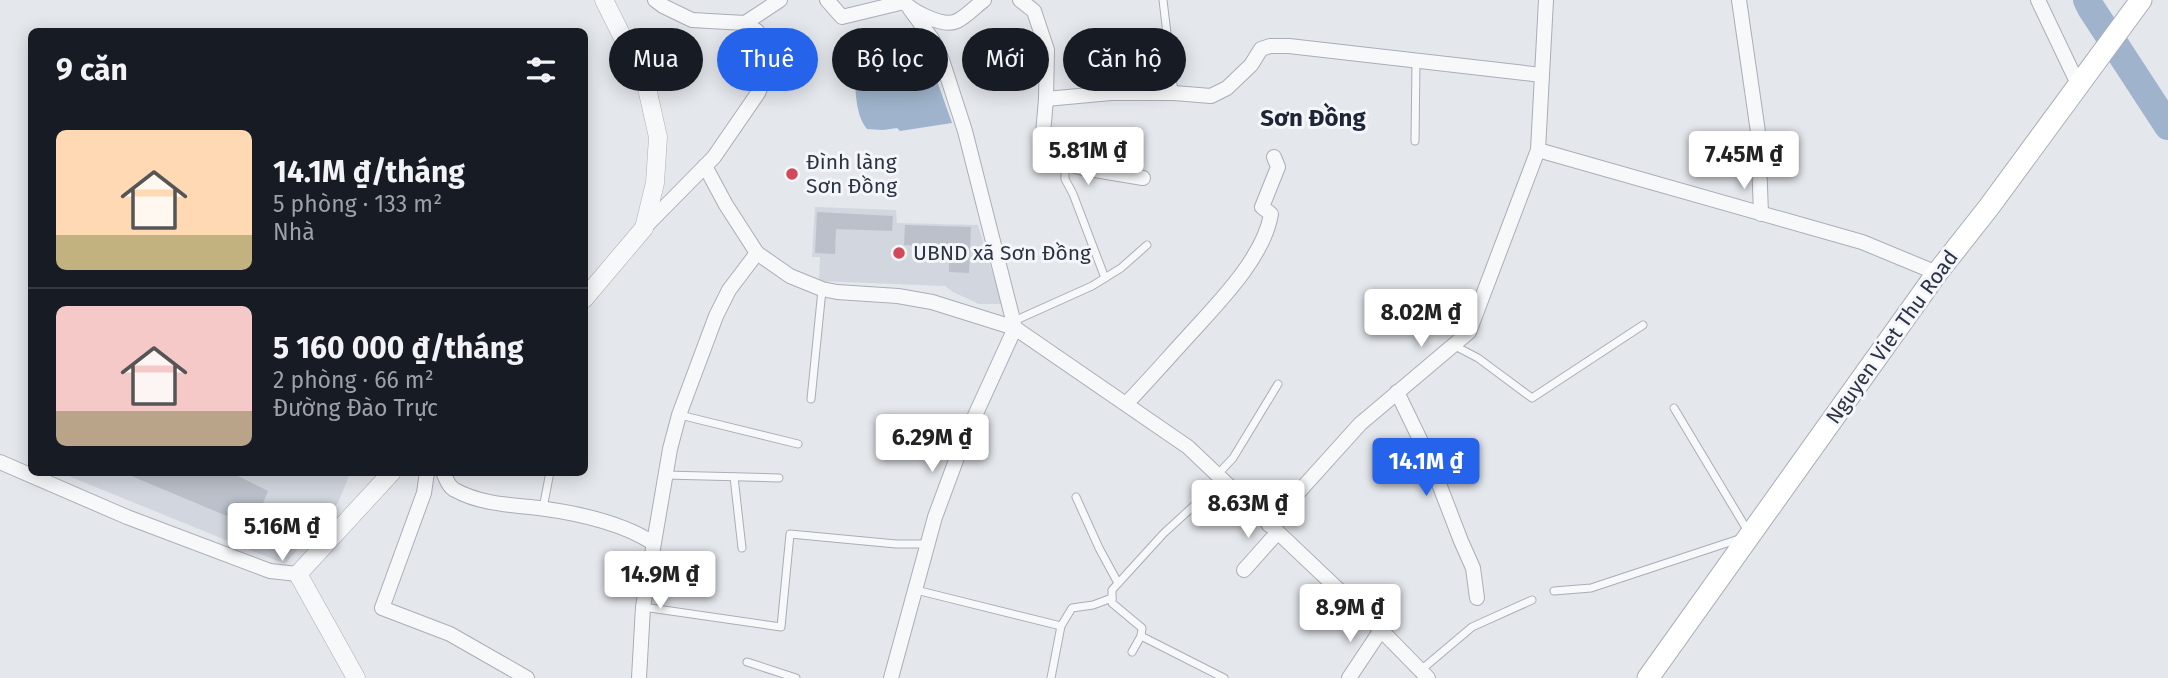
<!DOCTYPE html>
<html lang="vi">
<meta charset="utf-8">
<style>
:root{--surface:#171b24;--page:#242831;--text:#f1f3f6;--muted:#9ea1a6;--line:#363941;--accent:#2563eb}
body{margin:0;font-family:"Fira Sans",sans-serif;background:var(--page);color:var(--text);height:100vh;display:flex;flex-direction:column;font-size:26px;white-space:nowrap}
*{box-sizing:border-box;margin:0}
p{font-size:23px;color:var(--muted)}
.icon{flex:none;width:38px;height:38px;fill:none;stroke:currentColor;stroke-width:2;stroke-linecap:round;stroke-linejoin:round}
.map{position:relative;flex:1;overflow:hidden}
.drawer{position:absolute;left:28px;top:28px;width:560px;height:448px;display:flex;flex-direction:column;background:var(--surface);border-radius:10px;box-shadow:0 4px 18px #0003}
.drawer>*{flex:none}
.hud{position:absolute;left:609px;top:28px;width:665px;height:63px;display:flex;gap:14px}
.price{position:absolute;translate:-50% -60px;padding:0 16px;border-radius:7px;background:#fff;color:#222;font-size:23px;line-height:46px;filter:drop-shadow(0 2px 4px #0008)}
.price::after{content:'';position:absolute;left:50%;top:42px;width:21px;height:16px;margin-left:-10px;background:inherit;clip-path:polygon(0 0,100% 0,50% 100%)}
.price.selected{background:var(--accent);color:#fff}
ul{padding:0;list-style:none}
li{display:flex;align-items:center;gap:21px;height:175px;padding:0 28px}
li+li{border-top:2px solid var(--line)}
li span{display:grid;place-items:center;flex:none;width:196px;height:140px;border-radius:10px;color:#555}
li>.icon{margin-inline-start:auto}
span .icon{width:84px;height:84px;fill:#fffc;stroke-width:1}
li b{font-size:30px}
h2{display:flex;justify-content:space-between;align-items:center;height:84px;padding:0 28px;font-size:30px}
.chip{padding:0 24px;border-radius:32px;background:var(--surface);box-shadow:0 4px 18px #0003;font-size:24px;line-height:63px}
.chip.selected{background:var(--accent);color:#fff}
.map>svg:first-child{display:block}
.built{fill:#d2d6de}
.water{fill:#9fb4cc}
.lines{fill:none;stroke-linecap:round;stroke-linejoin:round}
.river{stroke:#9fb4cc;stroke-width:28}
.building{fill:#bbc0ca}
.service-casing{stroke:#a9aeb7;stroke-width:9}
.minor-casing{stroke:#a9aeb7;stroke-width:16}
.tertiary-casing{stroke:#a9aeb7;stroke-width:19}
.secondary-casing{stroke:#a9aeb7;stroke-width:23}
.service{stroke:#f7f8fa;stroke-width:7}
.minor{stroke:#f7f8fa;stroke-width:14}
.tertiary{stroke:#f7f8fa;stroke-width:18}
.secondary{stroke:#fff;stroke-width:21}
.poi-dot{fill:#d1495b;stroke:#f4f6f9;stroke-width:2.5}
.labels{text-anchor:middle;stroke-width:6;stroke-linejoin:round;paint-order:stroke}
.poi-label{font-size:21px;fill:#2b3445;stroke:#f4f6f9;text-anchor:start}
.street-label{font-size:21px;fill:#2b3445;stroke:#f4f6f9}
.quarter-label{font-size:24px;font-weight:bold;fill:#1d2536;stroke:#f4f6f9}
</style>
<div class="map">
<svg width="2168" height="678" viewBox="0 0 2168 678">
<rect width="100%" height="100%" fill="#e4e7ec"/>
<g class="built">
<polygon points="815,207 896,210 897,223 978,225 1002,304 979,304 953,292 945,286 819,281 820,257 812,257"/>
<polygon points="61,473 350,473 338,503 285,564"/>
</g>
<path class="water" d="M876,66L891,67L903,86L936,78L952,123L900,131L897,128L883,130L867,129C855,115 856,90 854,72Z"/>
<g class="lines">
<polyline class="river" points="2087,0 2091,8 2168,126"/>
</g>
<g class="building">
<polygon points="817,212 893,216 892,231 836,229 835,254 815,253"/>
<polygon points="905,225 971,227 969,273 949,272 949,258 938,257 939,247 904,245"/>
<polygon points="122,472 230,472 268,491 253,527"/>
</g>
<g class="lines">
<g class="service-casing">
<g id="service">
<polyline points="1163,0 1174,93"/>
<polyline points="1415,141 1416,61"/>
<polyline points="1065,164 1065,179 1073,194 1105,278"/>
<polyline points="1014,321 1092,286 1121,268 1147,245"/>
<polyline points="1453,345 1478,358 1532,398 1643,325"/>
<polyline points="811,399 822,290"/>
<polyline points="1674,408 1749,533"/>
<polyline points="680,415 798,444"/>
<polyline points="665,475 779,478"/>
<polyline points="1217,475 1233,458 1278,384"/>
<polyline points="734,477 742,548"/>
<polyline points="1076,497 1099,548 1118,583"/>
<polyline points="543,508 550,472"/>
<polyline points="916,590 1061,626"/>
<polyline points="1554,591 1591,588 1742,538"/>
<polyline points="643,607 781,627 790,534 896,544 927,544"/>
<polyline points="1141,636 1224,678"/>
<polyline points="1132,652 1141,636 1142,628 1112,603 1112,590 1164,533 1222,480"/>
<polyline points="747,662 796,678"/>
<polyline points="1421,670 1472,627 1532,600"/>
<polyline points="1051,678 1061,626 1072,608 1093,605 1112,598"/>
</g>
</g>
<g class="minor-casing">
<g id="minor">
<polyline points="827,0 842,17 904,2"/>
<path d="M902,0C911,11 943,28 957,21C967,16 976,6 984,0"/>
<polyline points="1020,0 1034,11 1047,50 1046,99 1041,157 1083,168 1143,178"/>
<polyline points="1739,0 1758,132 1761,214"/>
<polyline points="2038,0 2078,84"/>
<polyline points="910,9 932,39 942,60 965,131 1015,328"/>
<polyline points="745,23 780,0"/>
<polyline points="1046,99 1111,93 1174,93 1211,96 1227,88 1251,65 1261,49 1270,46 1289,46 1542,75"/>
<polyline points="1538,150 1862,242 1937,273"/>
<polyline points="705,166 726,205 757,253 790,276 822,289 837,292 898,296 932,302 1015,328 1188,447 1381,630 1428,678"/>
<polyline points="645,227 714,157 758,93 770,65 767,48 757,31 745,23 692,20 663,6 655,0"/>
<polyline points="1397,392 1429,458 1461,541 1473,568 1477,598"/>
<path d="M1126,404C1148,381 1169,357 1191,333C1219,302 1264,257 1271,214L1262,207L1278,167L1274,157"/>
<polyline points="0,462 127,517 270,571 298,574"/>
<polyline points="427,472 424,493 382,608 450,634 527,678"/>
<path d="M443,472C446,479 449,487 455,490C480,504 511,505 539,508C577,513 621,522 653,543"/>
<polyline points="1269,525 1360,424 1469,332 1538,150 1546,0"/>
<polyline points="1244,570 1277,533"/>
<polyline points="639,678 643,607 670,449 679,415 716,316 729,290 757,253"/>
<polyline points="891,678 935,517 962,444 1015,328"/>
<polyline points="1349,678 1381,630"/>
</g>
</g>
<g class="tertiary-casing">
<g id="tertiary">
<polyline points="584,299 644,228 655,183 658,137 646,84 604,0"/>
<polyline points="356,678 298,574 392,472"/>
</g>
</g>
<g class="secondary-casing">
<polyline id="secondary" points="1648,678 1937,273 1989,207 2141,0"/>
</g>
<use href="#service" class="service"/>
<use href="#minor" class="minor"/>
<use href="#tertiary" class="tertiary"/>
<use href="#secondary" class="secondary"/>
</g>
<g class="poi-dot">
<circle cx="792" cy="174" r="7"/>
<circle cx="899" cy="253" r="7"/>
</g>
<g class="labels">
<g class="poi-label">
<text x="806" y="169">Đình làng<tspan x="806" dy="24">Sơn Đồng</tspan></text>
<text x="913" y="260">UBND xã Sơn Đồng</text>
</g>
<g class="street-label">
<text transform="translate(1892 337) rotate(-54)" y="7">Nguyen Viet Thu Road</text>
</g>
<g class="quarter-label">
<text x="1313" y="126">Sơn Đồng</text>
</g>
</g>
</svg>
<b class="price" style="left:1088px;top:187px">5.81M ₫</b>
<b class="price" style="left:1744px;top:191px">7.45M ₫</b>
<b class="price" style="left:1421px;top:349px">8.02M ₫</b>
<b class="price" style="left:932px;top:474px">6.29M ₫</b>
<b class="price selected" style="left:1426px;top:498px">14.1M ₫</b>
<b class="price" style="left:1248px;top:540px">8.63M ₫</b>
<b class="price" style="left:282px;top:563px">5.16M ₫</b>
<b class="price" style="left:660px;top:611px">14.9M ₫</b>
<b class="price" style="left:1350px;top:644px">8.9M ₫</b>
<div class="hud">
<a class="chip">Mua</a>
<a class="chip selected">Thuê</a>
<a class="chip">Bộ lọc</a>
<a class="chip">Mới</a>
<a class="chip">Căn hộ</a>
</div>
<section class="drawer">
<h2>9 căn<svg class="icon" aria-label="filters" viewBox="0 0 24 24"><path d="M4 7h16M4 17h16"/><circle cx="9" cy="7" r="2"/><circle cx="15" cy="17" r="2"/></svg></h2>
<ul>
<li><span style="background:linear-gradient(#ffd9b3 75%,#c2b280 0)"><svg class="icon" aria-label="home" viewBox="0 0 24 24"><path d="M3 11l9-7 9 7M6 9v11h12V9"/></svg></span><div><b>14.1M ₫/tháng</b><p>5 phòng · 133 m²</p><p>Nhà</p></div></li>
<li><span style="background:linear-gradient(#f6c9c9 75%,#b9a48a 0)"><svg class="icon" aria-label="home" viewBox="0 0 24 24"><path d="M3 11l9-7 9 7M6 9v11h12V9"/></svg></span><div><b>5 160 000 ₫/tháng</b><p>2 phòng · 66 m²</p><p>Đường Đào Trực</p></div></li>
</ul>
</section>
</div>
